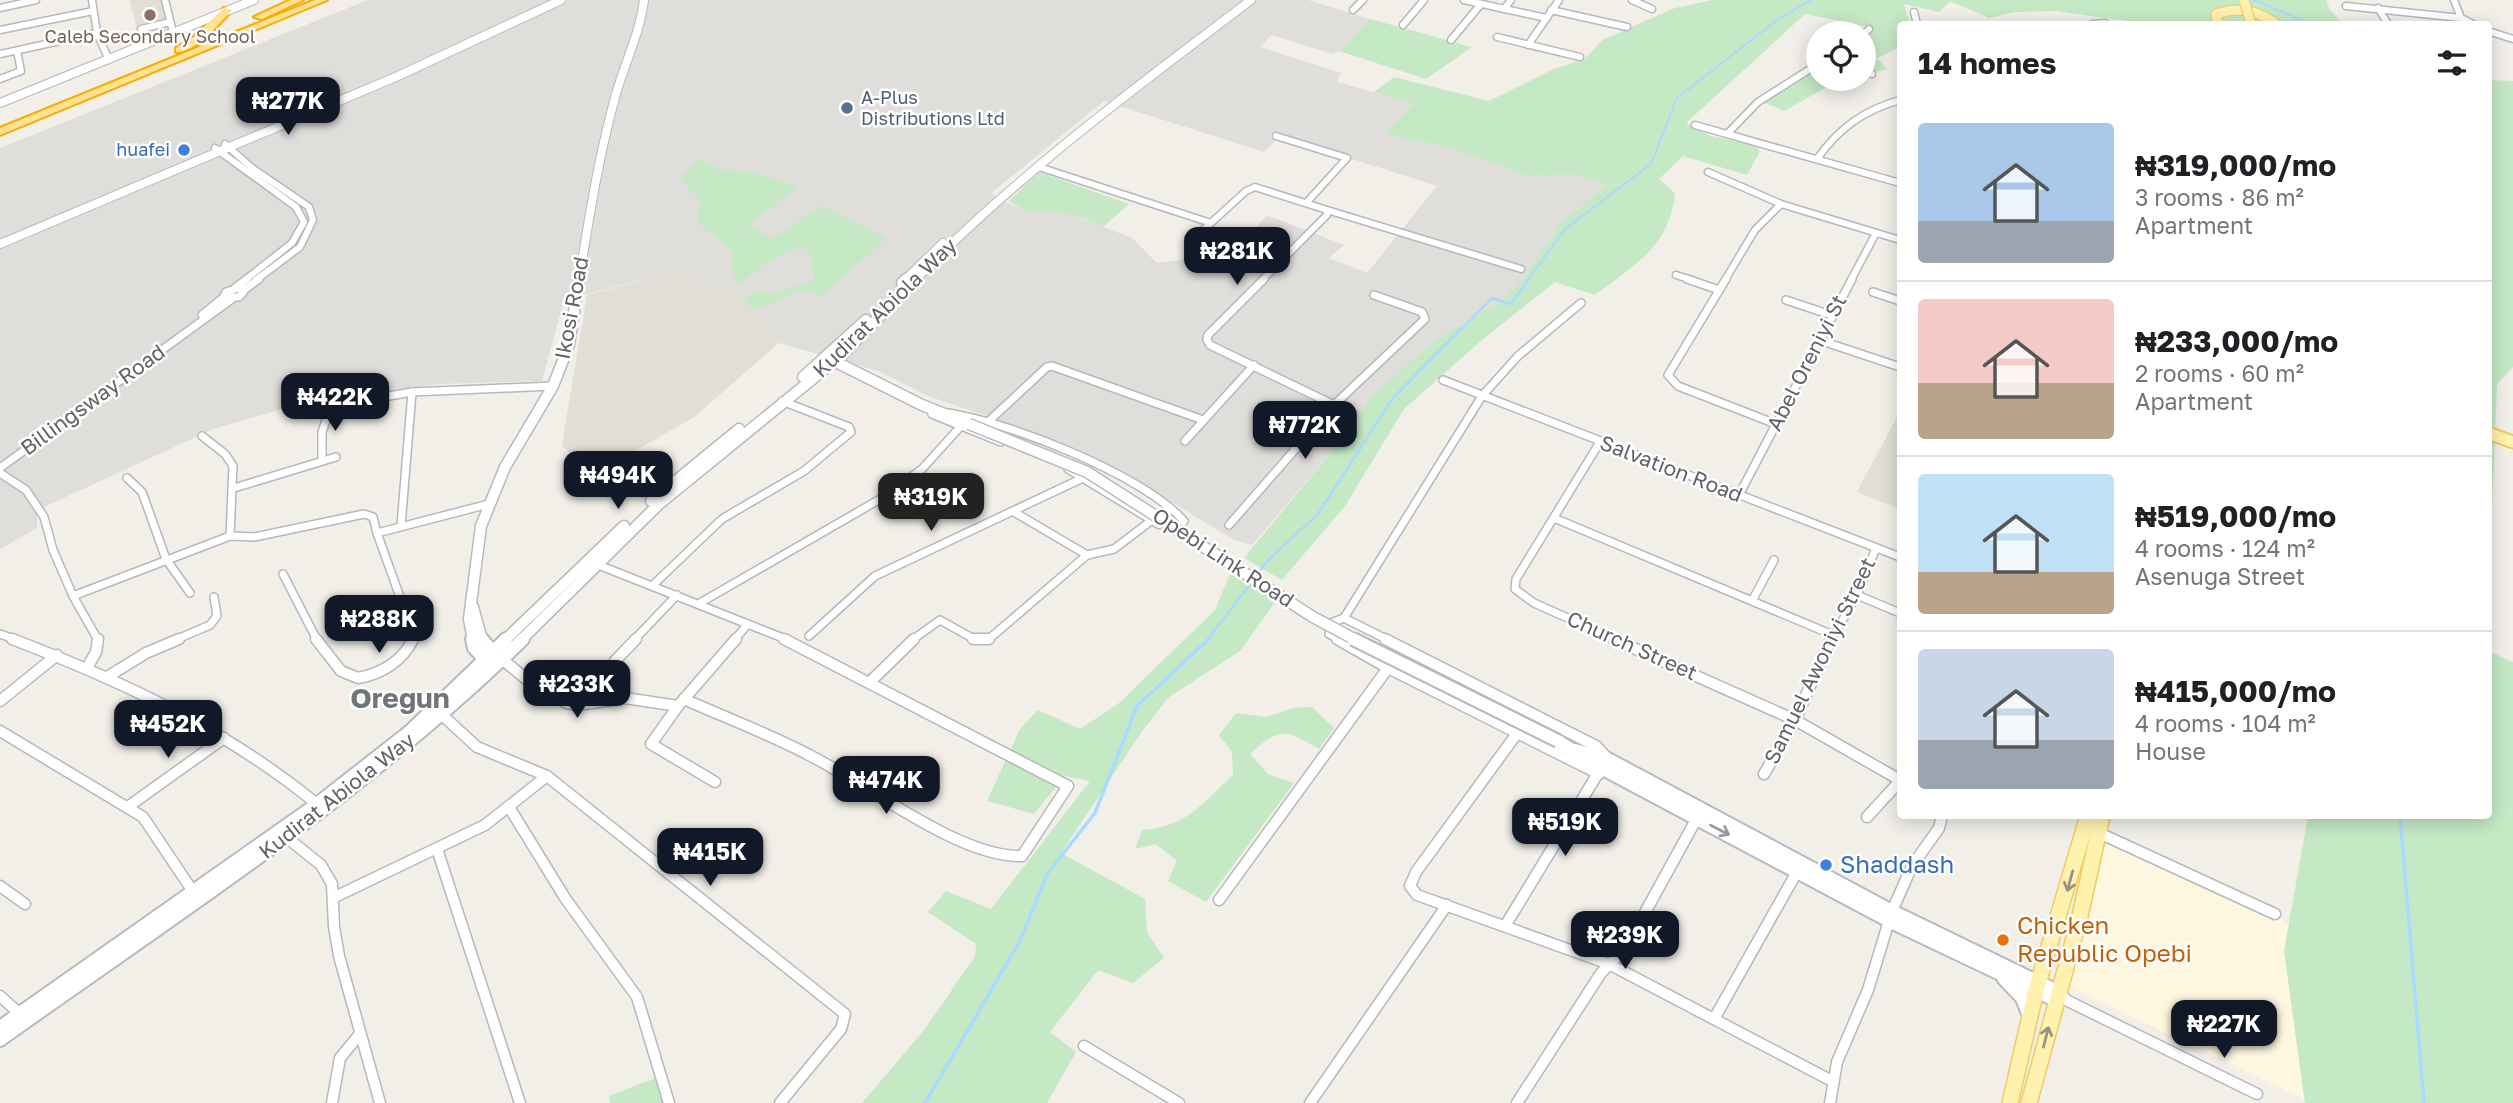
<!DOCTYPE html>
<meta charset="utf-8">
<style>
:root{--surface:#fff;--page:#f2f2f2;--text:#202124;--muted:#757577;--line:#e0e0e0;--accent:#111827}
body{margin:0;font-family:"Golos Text",sans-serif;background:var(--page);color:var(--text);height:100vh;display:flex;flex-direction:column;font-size:26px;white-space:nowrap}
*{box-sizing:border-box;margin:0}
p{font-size:23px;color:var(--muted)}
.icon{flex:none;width:38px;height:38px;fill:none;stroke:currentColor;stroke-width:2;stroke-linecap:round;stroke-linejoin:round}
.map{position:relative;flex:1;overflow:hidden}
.drawer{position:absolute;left:1897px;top:21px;width:595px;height:798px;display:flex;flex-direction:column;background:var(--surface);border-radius:7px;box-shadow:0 4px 18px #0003}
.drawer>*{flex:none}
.tools{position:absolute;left:1806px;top:21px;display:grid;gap:14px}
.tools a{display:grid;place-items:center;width:70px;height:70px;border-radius:50%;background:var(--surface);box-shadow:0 4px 18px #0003;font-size:35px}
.price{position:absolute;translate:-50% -60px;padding:0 16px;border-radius:14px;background:var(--accent);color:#fff;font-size:23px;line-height:46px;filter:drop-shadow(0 2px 4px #0008)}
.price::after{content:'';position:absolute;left:50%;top:42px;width:21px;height:16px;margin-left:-10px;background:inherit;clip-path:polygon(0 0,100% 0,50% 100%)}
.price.selected{background:#222;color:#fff}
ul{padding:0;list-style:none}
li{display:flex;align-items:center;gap:21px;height:175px;padding:0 21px}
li+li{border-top:2px solid var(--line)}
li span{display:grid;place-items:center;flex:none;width:196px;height:140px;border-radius:7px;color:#555}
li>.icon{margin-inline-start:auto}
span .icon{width:84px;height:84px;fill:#fffc;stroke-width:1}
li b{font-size:30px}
h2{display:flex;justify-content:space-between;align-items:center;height:84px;padding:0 21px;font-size:30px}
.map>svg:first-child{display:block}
.commercial{fill:#fef7e0}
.industrial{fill:#e0deda;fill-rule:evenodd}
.education{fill:#e1ded6}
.green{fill:#c5e8c5}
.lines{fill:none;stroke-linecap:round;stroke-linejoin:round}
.stream-far2{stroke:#aadaff;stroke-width:2}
.stream-far1{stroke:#aadaff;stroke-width:2.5}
.stream{stroke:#aadaff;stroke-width:3.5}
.street-far2-casing{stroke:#b5b8bc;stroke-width:9}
.street-far1-casing{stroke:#b5b8bc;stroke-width:10}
.street-casing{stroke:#b5b8bc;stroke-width:13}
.secondary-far2-casing{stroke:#b6babf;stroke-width:10}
.secondary-far1-casing{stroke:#b6babf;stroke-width:13}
.secondary-casing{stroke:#b6babf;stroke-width:16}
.primary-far2-casing{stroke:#f2c960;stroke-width:11}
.primary-far1-casing{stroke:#f2c960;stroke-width:15}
.primary-casing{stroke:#f2c960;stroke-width:18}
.highway-casing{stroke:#f9ab00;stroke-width:4}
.street-far2{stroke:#fff;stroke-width:6}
.street-far1{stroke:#fff;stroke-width:7}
.street{stroke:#fff;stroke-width:10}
.secondary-far2{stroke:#fff;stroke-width:8}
.secondary-far1{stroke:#fff;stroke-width:10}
.secondary{stroke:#fff;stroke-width:12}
.primary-far2{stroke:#fff2af;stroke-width:9}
.primary-far1{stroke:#fff2af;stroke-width:11}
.primary{stroke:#fff2af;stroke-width:15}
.highway{fill:#fde293;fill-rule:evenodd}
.secondary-bridge-far1-casing{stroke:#b6babf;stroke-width:13;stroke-linecap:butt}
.secondary-bridge-casing{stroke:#b6babf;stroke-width:16;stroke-linecap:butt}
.primary-bridge-casing{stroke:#f2c960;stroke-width:11;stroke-linecap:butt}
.secondary-bridge-far1{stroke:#fff;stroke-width:10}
.secondary-bridge{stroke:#fff;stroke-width:12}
.primary-bridge{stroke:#fff2af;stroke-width:9}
.oneway{stroke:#979a9d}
.oneway2{stroke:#979581}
.education-dot{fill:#8d6e63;stroke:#fff;stroke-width:2.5}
.service-dot{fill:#5c6f8a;stroke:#fff;stroke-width:2.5}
.shop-dot{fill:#3f7fe0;stroke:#fff;stroke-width:2.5}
.food-dot{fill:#e8710a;stroke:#fff;stroke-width:2.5}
.labels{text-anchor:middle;stroke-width:5;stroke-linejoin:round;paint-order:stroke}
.far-education-label{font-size:18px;fill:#785e54;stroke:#fff}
.far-service-label{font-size:18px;fill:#4e5e75;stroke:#fff;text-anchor:start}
.far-shop-label{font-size:18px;fill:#366cbe;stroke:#fff;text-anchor:end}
.street-label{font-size:21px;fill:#5f6368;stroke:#fff}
.near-shop-label{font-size:24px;fill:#366cbe;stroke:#fff;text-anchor:start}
.near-food-label{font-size:24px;fill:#c56008;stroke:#fff;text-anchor:start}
.district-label{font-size:28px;font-weight:bold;fill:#70757a;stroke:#fff}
</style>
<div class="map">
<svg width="2513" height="1103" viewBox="0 0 2513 1103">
<rect width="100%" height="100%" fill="#f1efe8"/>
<polygon class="commercial" points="2105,840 2289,924 2284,951 2305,1100 2068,986"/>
<path class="industrial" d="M368,0H1308L1370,19L1339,51L1333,54L1271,35L1260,47L1341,73L1337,82L1415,104L1385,134L1447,147L1529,176L1574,174L1607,185L1564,219L1522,280L1501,301L1437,339L1373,394L1333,450L1252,545L1234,540L1135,480L1024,429L928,396L878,371L779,343L732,284L700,294L688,268L564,300L542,381L440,384L314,400L216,428L37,510V528L0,549V148ZM1104,101L1264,152L1280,136L1437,186L1367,273L1329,258L1344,245L1267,215L1219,269L1190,259L1157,263L1132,238L1071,214L1015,207L991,193Z"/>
<g class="education">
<polygon points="130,0 162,0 171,30 140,42"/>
<polygon points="688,268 700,294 732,283 779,343 694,417 592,476 562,445 587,295"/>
<polygon points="1900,411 1900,509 1857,492"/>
</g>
<g class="green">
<path d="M1713,0H2326L2330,10L2344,24H2149L2056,11L2015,12L1989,18L1950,1L1939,12L1904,4L1910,24H1900V47L1877,58L1887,69L1864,75V38L1874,32L1870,27L1805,14L1686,123L1710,136L1753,145L1760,151L1747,175L1683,156L1659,179L1675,193C1669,248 1635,264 1595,295L1555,282L1483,339L1404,409L1345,506L1282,580L1244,558L1333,450L1373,394L1437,339L1501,301L1522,280L1564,219L1607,185L1574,174L1529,176L1447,147L1384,134L1414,104L1374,92L1394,77L1489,101L1554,69L1586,58L1602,40L1675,8Z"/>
<polygon points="1370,19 1472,47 1426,79 1339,51"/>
<polygon points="1818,68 1818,79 1849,79 1834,83 1784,111 1761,101"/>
<polygon points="2489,80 2513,81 2513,367 2497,384 2492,511 2489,529"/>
<path d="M700,159L722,170L750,171L798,187L747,225L773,239L821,206L887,238L821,296L806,289L753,310L743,298L761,290L772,294L815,280L810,255L802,247C775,256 759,266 739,286L730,268L734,252L697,222L700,200L680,178Z"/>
<path d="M1039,172L1129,204L1103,227C1093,223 1083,217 1072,215C1050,210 1027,217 1009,201Z"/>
<polygon points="1230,574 1276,601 1240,651 1169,697 1143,730 1061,853 1145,899 1147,932 1164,958 1133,983 1098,970 1050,1032 1076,1052 1047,1103 862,1103 925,1029 975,956 976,944 928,912 946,891 991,909 1090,781 1065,776 1034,814 987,801 1020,729 1038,710 1080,729 1118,704 1215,610"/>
<polygon points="2489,651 2513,662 2513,1103 2305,1103 2284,951 2308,816 2488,816"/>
<path d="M1312,707L1334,728L1319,749C1285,729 1280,727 1250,754L1268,774L1294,783L1206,902L1168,881L1177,861L1156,844L1135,849L1142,830C1186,827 1203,803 1233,775L1232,752L1219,735L1236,713L1266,717L1293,708Z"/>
<polygon points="660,1076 668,1103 610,1103 609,1096"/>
</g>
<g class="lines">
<g class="stream-far2">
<polyline points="2254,0 2311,24"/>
<polyline points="1528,280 1565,229 1651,164 1677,98 1777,20 1811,0"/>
</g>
<g class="stream-far1">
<polyline points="1256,576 1268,560 1318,514 1392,399 1492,298 1511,304 1529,279"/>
<polyline points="1207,640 1252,582"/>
</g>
<g class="stream">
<polyline points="2400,816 2424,1103"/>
<polyline points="925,1103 1020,941 1047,874 1095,813 1137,706 1209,639"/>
</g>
<g class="street-far2-casing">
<g id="street-far2">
<polyline points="92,0 97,33 108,58"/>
<polyline points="165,0 173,32"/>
<polyline points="1464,0 1546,18"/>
<polyline points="1632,0 1652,9"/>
<polyline points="2454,0 2461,18 2473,24"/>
<polyline points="2346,6 2461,18"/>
<polyline points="0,8 36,0"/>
<polyline points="2378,8 2388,24"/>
<polyline points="1504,9 1511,0"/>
<polyline points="1353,10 1363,0"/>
<polyline points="1551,10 1627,27"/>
<polyline points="1914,12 1917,24"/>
<polyline points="2092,24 2105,23"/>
<polyline points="1403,25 1424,0"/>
<polyline points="141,29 170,22"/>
<polyline points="0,30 93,11"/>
<polyline points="2488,31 2513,39"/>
<polyline points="1864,34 1869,29"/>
<polyline points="1497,37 1580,57"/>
<polyline points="1451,40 1481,4"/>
<polyline points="1528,45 1559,0"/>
<polyline points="0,54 97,33"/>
<polyline points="1864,68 1872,74"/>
<polyline points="0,79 21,71 17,51"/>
<polyline points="1695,125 1900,183"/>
<polyline points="1727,134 1758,102 1818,64"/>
<polyline points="1276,136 1347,158 1307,202"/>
<polyline points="225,144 252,168 309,207 313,220 300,247 256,280"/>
<polyline points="215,148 296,207 304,222 292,243 245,280"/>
<path d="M1817,159C1839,128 1864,110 1900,100"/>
<polyline points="1039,167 1211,223"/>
<polyline points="1708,172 1781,204 1900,240"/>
<polyline points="1327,210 1521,269"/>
<polyline points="1189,243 1246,191 1255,187 1327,210 1327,215 1262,280"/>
<polyline points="1676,275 1692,280"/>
<polyline points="1725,280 1755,230 1781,204"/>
<polyline points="1851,280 1876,233"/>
</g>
</g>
<g class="street-far1-casing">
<g id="street-far1">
<polyline points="1264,279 1208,335 1207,340 1210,345 1334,405"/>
<polyline points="1687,279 1719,290"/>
<polyline points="1726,279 1668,375 1678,386 1776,424"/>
<polyline points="235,288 247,279"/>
<polygon points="238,288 244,291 239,297 224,297 226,292"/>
<polyline points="244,290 259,279"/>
<polyline points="1873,292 1900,301"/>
<polyline points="1786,300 1831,315"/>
<polyline points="202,315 224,297"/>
<polyline points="1819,340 1900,367"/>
<polyline points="1443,380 1900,557"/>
<path d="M940,412C1003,419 1142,474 1184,521L1176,528L1158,524L1068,469"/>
<polyline points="291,413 412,392 553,386"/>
<polyline points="932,414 1001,442"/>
<polyline points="989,421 1047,367 1052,366 1203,420"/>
<polyline points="202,436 225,454 233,466 230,536"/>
<polyline points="1185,441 1254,365"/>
<polyline points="1600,442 1516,579 1515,589 1534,603 1617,640"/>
<polyline points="322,461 322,432 332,403"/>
<polyline points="0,468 232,299"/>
<polyline points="0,473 26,490 44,517 53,550 73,596 98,640"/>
<polyline points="127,478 142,492 166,559 190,593"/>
<polyline points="234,488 336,457"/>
<polyline points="1739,495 1852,279"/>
<polyline points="1014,512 1087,555 1114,549 1152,520"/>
<polyline points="1554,518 1833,635"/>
<polyline points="1229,525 1334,405 1425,319 1422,312 1374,295"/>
<polyline points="401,526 412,392"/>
<polyline points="377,533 414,636 412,640"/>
<polyline points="596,564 788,640"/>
<polyline points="283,574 317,640"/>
<polyline points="653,585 722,519 804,471 851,432 849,427 782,401"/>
<polyline points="1857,595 1900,613"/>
<polyline points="73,596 230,536 254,537 364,514 373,517 377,533 489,504"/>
<polyline points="1752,601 1774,560"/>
<polyline points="700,603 882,498 922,469 960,427"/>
<polyline points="1344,618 1388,640"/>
<polyline points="0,634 17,640"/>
<polyline points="809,636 875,576 1085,477"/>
<polyline points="175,640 210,625 217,616 214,597"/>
<polyline points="634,640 677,595"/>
<polyline points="734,640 748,624"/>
<polyline points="912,640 940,620 974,639 989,639 1087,555"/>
<polyline points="1340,640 1329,634 1331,623 1344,618 1482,396 1518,356 1581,303"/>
<polyline points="1831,640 1857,595 1876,548"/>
</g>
</g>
<g class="street-casing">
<g id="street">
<path d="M12,639C122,681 225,729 317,804"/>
<path d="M316,639L341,671L358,678C381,674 403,661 413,639"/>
<polyline points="973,639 989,639"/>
<polyline points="1337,639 1388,668 1599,774"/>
<polyline points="1385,639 1596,746 1608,759"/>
<polyline points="1613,639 1795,720 1900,780"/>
<polyline points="502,659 532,684 567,703 578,705 625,698 678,706"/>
<polyline points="615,661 636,639"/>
<polyline points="87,668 96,652 98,639"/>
<polyline points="107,677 146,653 179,639"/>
<polyline points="870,682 914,639"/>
<path d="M684,699C726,718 770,734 811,756C868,785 960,858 1022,856L1068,786L784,639"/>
<polyline points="0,701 57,655"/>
<polyline points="441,714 477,747 547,776 845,1014 841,1029 780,1103"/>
<polyline points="0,731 143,817 194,893"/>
<polyline points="1518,732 1416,872 1410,886 1417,895 1609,964 1830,1080"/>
<polyline points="1764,774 1795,720 1831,639"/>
<polyline points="715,782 651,744 678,706 736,639"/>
<polyline points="129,806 224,738"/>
<polyline points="509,807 565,898 637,997 669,1103"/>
<polyline points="1867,817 1900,781"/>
<polyline points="2097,832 2275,914"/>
<polyline points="286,837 321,865 332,884 334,927 339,956 380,1103"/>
<polyline points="437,849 520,1103"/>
<polyline points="0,886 25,904"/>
<polyline points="337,896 485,825 547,776"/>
<polyline points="1219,900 1388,668"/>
<polyline points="1892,911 1912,866 1939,828 1942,816"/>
<polyline points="1505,926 1600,770"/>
<polyline points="2058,992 2068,1001 2257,1094"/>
<polyline points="0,996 21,1015"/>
<polyline points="1714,1019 1798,870"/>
<polyline points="1084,1046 1179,1103"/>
<polyline points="332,1103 340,1058 359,1035"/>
<polyline points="1310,1103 1447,905"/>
<polyline points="1517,1103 1601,973 1625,949 1697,818"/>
<polyline points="1830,1103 1837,1062 1868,990 1889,921"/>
</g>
</g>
<g class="secondary-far2-casing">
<g id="secondary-far2">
<polyline points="0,103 254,0"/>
<polyline points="0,244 398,76 561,0"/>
<path d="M579,280C589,218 599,154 616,94C625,62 640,33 644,0"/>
<polyline points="905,280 943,243"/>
<path d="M915,280C1016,176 1135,88 1251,0"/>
</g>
</g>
<g class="secondary-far1-casing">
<g id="secondary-far1">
<polyline points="902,283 906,279"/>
<polyline points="830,359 922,405 969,424"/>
<polyline points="803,377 866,320"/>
<polyline points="651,501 739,429"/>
<polyline points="473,607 482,640"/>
<polyline points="473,640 469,619 481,526 505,467 553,386 569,345 579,279"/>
<polyline points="505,640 624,526"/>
<polyline points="521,640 659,504 842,355 916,279"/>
</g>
</g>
<g class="secondary-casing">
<g id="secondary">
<polyline points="472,639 474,648 490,665"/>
<polyline points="482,639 497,657"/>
<polyline points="1558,741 1601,768 1889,921 2055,1000"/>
<polyline points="1575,750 1608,759 1892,911 2057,991"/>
<polyline points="2003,978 2022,998 2029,1016"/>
<polyline points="0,1027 317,804 409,732 506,639"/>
<path d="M0,1040C178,913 366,793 523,639"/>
</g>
</g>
<g class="primary-far2-casing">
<path id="primary-far2" d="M2218,24L2216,14C2237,7 2258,10 2276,24"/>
</g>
<g class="primary-far1-casing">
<polyline id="primary-far1" points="2488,433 2513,442"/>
</g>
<g class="primary-casing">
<g id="primary">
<polyline points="2010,1103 2036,990 2088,816"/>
<polyline points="2029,1103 2080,916 2102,816"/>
</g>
</g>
<g class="highway-casing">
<g id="highway">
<polygon points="291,0 303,0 262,19 254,17"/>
<polygon points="315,0 327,0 0,135 0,128"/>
<path d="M224,8L232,10C219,24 195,53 176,52V48L191,39Z"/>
</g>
</g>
<use href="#street-far2" class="street-far2"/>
<use href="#street-far1" class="street-far1"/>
<use href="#street" class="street"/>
<use href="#secondary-far2" class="secondary-far2"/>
<use href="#secondary-far1" class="secondary-far1"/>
<use href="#secondary" class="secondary"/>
<use href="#primary-far2" class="primary-far2"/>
<use href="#primary-far1" class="primary-far1"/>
<use href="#primary" class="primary"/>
<use href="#highway" class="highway"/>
<g class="secondary-bridge-far1-casing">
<polyline id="secondary-bridge-far1" points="969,424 1087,472 1313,617 1356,640"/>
</g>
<g class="secondary-bridge-casing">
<polyline id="secondary-bridge" points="1353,639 1558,741"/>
</g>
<g class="primary-bridge-casing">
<polyline id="primary-bridge" points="2244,0 2251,24"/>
</g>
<use href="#secondary-bridge-far1" class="secondary-bridge-far1"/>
<use href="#secondary-bridge" class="secondary-bridge"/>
<use href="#primary-bridge" class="primary-bridge"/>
</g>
<defs><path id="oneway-shaft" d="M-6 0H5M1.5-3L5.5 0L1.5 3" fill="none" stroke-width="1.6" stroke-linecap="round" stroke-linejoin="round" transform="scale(1.75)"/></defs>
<use class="oneway" href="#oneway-shaft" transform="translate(1720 830) rotate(27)"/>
<g class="oneway2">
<use href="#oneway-shaft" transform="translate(2070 881) rotate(105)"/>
<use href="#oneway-shaft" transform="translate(2046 1037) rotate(-76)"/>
</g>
<circle class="education-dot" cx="150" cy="15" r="7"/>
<circle class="service-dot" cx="847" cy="108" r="7"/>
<g class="shop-dot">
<circle cx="184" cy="150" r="7"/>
<circle cx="1826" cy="865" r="7"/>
</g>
<circle class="food-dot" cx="2003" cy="940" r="7"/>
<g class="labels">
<g class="far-education-label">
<text x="150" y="43">Caleb Secondary School</text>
</g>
<g class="far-service-label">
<text x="861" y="104">A-Plus<tspan x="861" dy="21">Distributions Ltd</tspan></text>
</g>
<g class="far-shop-label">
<text x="170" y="156">huafei</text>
</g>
<g class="street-label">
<text transform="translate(572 308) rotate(-79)" y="7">Ikosi Road</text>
<text transform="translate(885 308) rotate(-44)" y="7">Kudirat Abiola Way</text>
<text transform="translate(1807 363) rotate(-63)" y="7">Abel Oreniyi St</text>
<text transform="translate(93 400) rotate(-36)" y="7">Billingsway Road</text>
<text transform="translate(1671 469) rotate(21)" y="7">Salvation Road</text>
<text transform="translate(1223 558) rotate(33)" y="7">Opebi Link Road</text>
<text transform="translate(1632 646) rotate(24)" y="7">Church Street</text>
<text transform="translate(1820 661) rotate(-64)" y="7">Samuel Awoniyi Street</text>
<text transform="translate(337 796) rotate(-38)" y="7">Kudirat Abiola Way</text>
</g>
<g class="near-shop-label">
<text x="1840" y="873">Shaddash</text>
</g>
<g class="near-food-label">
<text x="2017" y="934">Chicken<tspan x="2017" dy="28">Republic Opebi</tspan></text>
</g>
<g class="district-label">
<text x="400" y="708">Oregun</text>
</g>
</g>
</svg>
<div class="tools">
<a><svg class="icon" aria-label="locate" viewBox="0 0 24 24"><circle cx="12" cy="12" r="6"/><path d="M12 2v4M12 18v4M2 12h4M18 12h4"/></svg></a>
</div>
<b class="price" style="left:288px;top:137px">₦277K</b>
<b class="price" style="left:1237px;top:287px">₦281K</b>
<b class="price" style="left:335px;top:433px">₦422K</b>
<b class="price" style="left:1305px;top:461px">₦772K</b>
<b class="price" style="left:618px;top:511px">₦494K</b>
<b class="price selected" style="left:931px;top:533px">₦319K</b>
<b class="price" style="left:379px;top:655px">₦288K</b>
<b class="price" style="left:577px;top:720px">₦233K</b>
<b class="price" style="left:168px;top:760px">₦452K</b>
<b class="price" style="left:886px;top:816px">₦474K</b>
<b class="price" style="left:1565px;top:858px">₦519K</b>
<b class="price" style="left:710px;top:888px">₦415K</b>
<b class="price" style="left:1625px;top:971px">₦239K</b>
<b class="price" style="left:2224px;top:1060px">₦227K</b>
<section class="drawer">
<h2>14 homes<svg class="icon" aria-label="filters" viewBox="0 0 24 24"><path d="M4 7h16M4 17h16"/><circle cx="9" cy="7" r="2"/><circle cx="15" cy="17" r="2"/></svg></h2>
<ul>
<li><span style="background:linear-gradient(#a9c7e8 70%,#9aa5b1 0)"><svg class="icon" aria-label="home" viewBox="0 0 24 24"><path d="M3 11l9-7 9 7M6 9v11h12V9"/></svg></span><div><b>₦319,000/mo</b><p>3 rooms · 86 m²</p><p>Apartment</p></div></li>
<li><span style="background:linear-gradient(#f6c9c9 60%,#b9a48a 0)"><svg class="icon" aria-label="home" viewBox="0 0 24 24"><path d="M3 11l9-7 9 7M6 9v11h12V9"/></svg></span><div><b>₦233,000/mo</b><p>2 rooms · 60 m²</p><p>Apartment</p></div></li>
<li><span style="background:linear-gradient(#bfe0f5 70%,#b9a48a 0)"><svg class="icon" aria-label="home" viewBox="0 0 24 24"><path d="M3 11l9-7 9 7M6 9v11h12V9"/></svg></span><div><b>₦519,000/mo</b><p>4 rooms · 124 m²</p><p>Asenuga Street</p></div></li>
<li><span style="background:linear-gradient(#c9d6e8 65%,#9aa5b1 0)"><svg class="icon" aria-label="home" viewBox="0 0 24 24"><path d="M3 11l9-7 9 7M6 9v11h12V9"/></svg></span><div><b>₦415,000/mo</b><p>4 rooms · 104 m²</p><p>House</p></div></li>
</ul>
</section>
</div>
